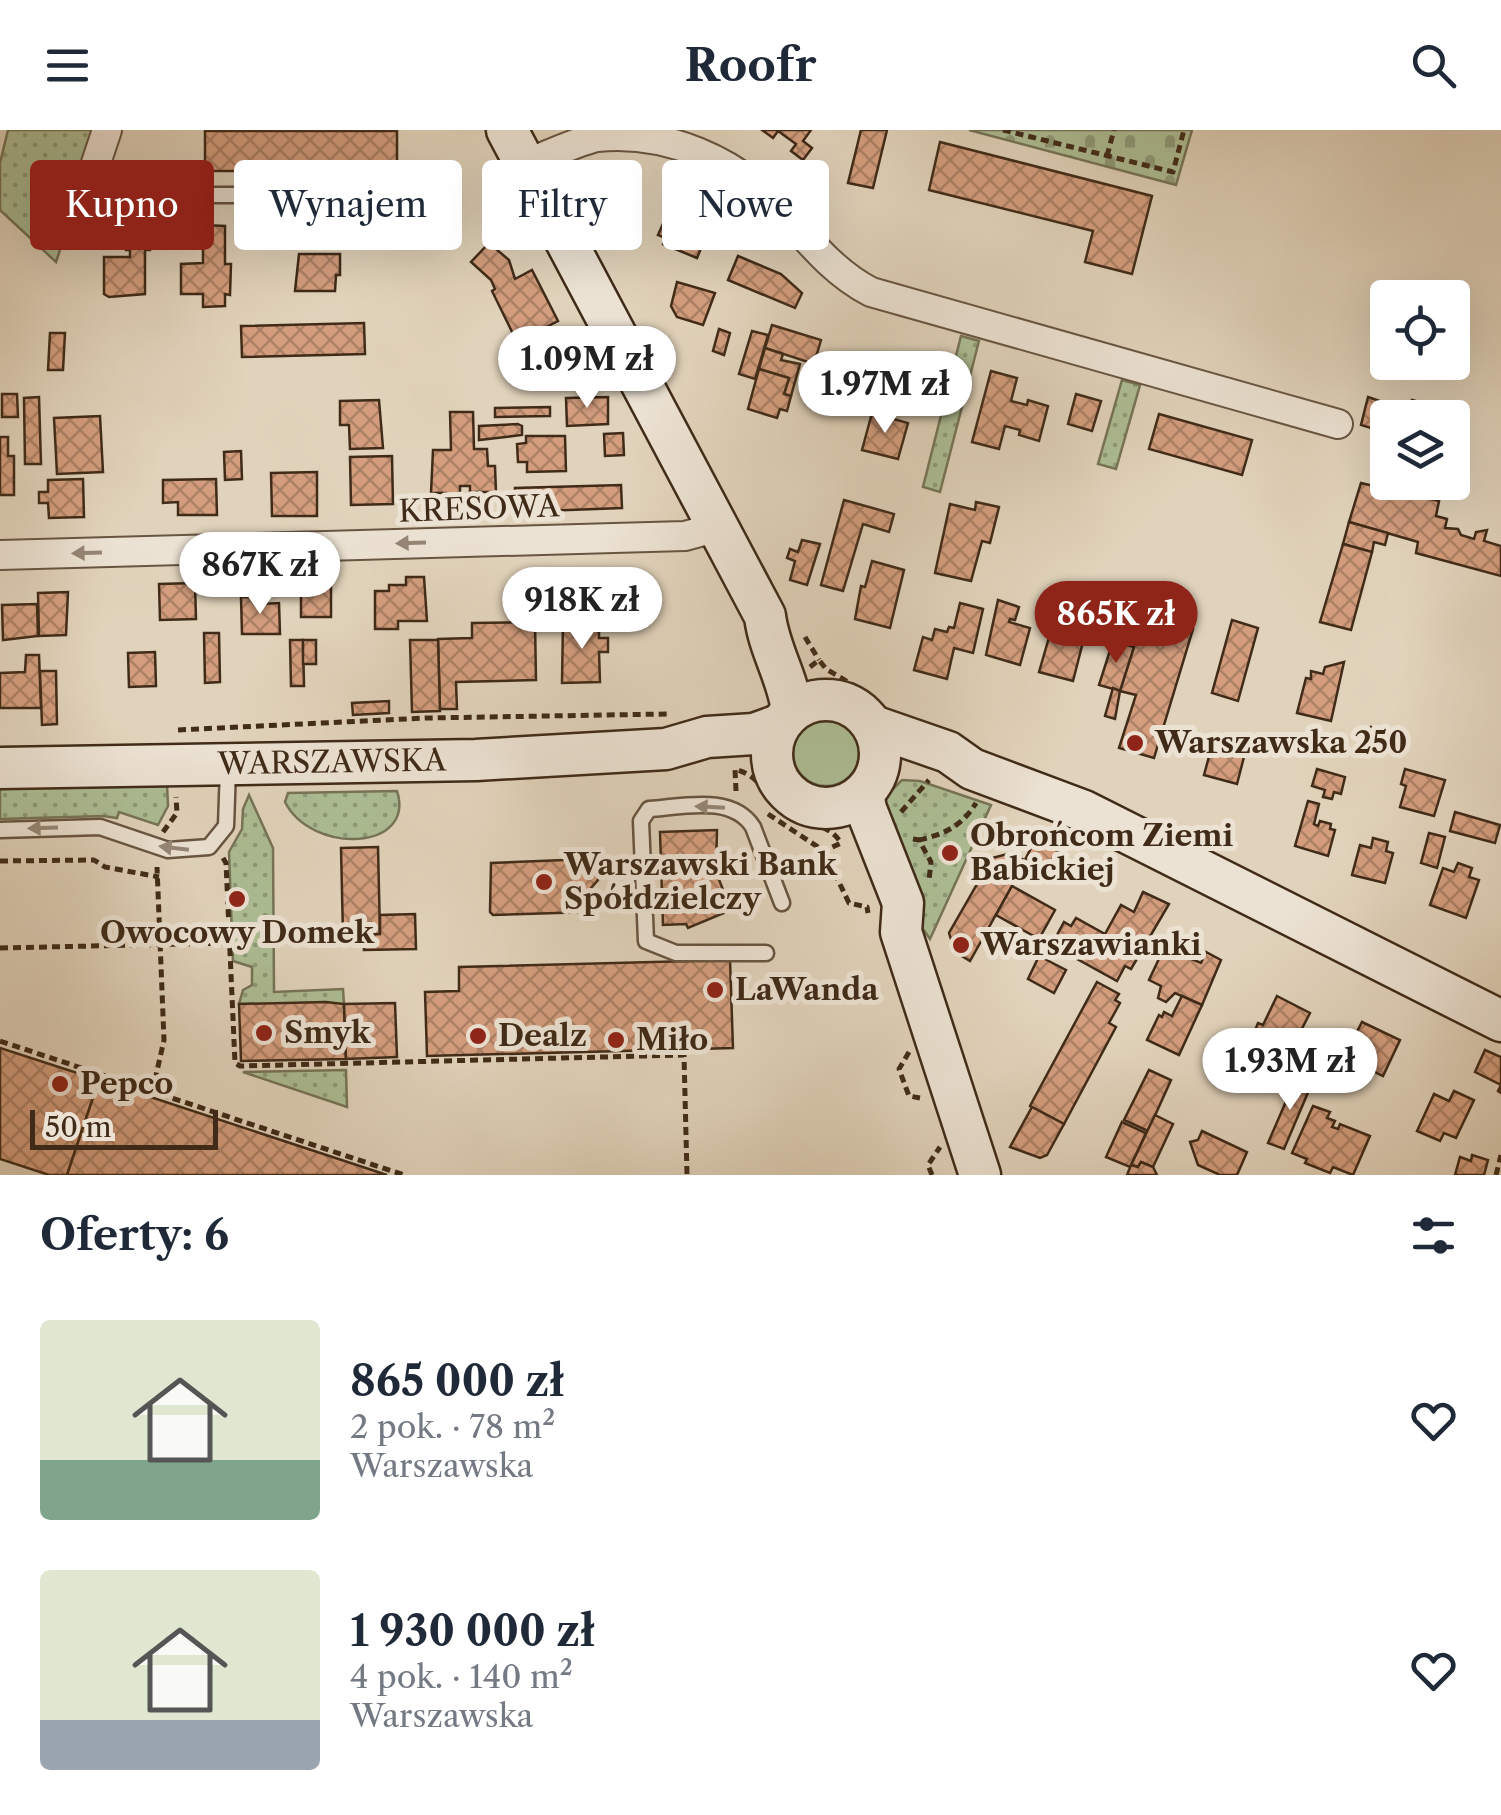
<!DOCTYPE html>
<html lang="pl">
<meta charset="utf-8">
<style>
:root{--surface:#fff;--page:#f2f2f3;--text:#1f2937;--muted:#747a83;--accent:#8f2418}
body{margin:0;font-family:"Libre Caslon Text",serif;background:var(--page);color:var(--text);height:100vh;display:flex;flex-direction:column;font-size:38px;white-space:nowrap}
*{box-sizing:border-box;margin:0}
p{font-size:32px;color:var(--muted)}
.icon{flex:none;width:55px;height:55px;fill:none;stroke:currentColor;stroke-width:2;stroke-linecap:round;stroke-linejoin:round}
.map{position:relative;height:1045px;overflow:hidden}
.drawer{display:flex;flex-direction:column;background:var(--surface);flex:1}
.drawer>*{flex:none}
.banner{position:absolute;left:30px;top:30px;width:1000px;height:90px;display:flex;gap:20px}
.tools{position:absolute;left:1370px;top:150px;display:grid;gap:20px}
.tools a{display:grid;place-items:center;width:100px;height:100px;border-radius:10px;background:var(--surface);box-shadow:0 10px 40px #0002;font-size:50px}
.scale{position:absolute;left:30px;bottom:25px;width:188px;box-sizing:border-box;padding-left:10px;border:5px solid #402b18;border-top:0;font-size:28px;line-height:35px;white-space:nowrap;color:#402b18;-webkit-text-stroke:8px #ece2d3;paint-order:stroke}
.price{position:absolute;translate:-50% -85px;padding:0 22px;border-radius:35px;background:#fff;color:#222;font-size:32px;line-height:65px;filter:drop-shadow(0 2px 5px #0008)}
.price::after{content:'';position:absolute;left:50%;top:60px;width:30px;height:22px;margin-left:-15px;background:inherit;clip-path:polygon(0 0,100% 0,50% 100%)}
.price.active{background:var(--accent);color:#fff}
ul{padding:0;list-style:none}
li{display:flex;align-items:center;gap:30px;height:250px;padding:0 40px}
li span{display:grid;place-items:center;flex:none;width:280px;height:200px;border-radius:10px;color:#555}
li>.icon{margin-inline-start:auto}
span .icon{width:120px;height:120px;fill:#fffc;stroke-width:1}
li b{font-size:42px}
h2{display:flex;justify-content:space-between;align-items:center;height:120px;padding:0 40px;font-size:42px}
.pill{padding:0 35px;border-radius:10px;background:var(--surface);box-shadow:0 10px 40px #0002;font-size:35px;line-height:90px}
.pill.active{background:var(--accent);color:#fff}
header{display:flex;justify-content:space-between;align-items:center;height:130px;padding:0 40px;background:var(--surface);font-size:45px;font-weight:700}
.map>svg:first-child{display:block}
.grass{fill:url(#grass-dots);stroke:#767456;stroke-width:2.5}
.cemetery{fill:url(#cemetery-stones);stroke:#767456;stroke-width:2.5}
.garden{fill:#adbe95;stroke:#767456;stroke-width:2.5}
.building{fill:url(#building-cross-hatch);stroke:#402b18;stroke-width:2.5}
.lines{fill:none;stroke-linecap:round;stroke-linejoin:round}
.lane-casing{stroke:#685541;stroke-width:19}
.street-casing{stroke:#685541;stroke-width:32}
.secondary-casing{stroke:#402b18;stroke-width:45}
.path{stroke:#402b18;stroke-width:5;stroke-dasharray:8 5;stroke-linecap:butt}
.lane{stroke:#ece2d3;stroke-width:14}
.street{stroke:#ece2d3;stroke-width:28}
.secondary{stroke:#ece2d3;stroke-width:40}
.oneway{fill:#968676}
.poi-dot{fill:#8f2418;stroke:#ece2d3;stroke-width:4}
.labels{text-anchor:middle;stroke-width:10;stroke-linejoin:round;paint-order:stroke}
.street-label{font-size:30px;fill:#402b18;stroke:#ece2d3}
.poi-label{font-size:30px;font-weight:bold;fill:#402b18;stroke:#ece2d3;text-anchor:start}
</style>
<header><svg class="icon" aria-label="menu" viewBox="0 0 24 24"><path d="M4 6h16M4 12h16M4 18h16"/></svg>Roofr<svg class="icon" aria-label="search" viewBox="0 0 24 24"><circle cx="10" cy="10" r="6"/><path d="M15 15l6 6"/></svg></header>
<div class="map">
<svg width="1501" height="1045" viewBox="0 0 1501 1045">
<defs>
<pattern id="grass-dots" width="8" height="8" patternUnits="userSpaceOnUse" patternTransform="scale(2.5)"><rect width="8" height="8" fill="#adbe95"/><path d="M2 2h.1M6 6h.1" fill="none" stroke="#8e9b79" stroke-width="1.8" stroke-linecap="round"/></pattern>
<pattern id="cemetery-stones" width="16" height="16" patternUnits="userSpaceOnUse" patternTransform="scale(2.5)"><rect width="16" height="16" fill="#adbe95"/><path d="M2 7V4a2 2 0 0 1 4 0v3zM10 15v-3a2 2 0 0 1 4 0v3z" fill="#8e9b79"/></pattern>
<pattern id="building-cross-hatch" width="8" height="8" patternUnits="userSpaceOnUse" patternTransform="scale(2.5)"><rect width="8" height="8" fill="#d49e7e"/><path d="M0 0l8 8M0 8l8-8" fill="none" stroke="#ad8166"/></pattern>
</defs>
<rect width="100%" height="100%" fill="#e1d3bb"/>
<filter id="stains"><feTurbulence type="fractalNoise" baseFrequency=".002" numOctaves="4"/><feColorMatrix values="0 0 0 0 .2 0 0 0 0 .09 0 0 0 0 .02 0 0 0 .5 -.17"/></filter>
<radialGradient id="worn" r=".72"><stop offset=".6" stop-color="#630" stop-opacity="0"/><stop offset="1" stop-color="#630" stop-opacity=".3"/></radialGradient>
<g class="grass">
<polygon points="8,0 100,0 56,132 0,80 0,33"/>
<polygon points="961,206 979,211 940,362 923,357"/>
<polygon points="1122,250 1140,255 1116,339 1098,334"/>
<polygon points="902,650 920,651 991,675 930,809 923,799 882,677 890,662"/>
<polygon points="0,654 167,654 168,676 158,695 119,682 117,688 103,686 0,689"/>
<path d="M397,661C416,721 312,725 285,672L288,663Z"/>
<polygon points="249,665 273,718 274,862 343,859 344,874 239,874 243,860 252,855 252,837 233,831 229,722 242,699 243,679"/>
<polygon points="346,940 347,977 243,942"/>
</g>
<polygon class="cemetery" points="969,0 1192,0 1176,55"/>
<circle class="garden" cx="826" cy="623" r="33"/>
<g class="building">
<polygon points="762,0 811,0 803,11 812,18 803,30 791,21 796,14 778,1 773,8"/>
<polygon points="861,0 887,0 873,58 848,53"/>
<rect x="205" y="1" width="192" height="40"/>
<polygon points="940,12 1152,66 1132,144 1085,132 1093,101 929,60"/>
<polygon points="683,57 710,68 703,85 713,89 697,128 663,114 666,108 658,105 666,87 673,90"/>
<polygon points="203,95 225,96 225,134 231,134 230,165 225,164 225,176 203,177 203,164 181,164 181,134 203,133"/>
<polygon points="126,99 150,99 150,120 145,120 145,164 109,167 104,164 104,127 130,127 130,120 126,120"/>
<polygon points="489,113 509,130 515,149 532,140 558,191 517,212 492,161 495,159 491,150 471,132"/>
<polygon points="299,124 340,124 340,145 336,145 335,161 295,161"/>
<polygon points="738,126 781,144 802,163 795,178 728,150"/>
<polygon points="677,152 715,163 703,195 677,187 671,176"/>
<polygon points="364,193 365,224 242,227 241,196"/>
<polygon points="772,195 821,210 814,234 765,218"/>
<polygon points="719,199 730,203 724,225 713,221"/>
<polygon points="752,201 768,205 755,249 739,244"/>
<polygon points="50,203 65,203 63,240 48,240"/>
<polygon points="765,218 783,224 781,230 800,234 791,266 784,264 789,248 759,239"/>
<polygon points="869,238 883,240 879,261 865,258"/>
<polygon points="759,239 789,248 784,264 791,266 787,281 780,279 777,288 748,279"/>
<polygon points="991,241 1017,248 1011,271 1027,275 1028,270 1048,276 1039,311 1019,305 1020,300 1005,296 999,319 972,312"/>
<polygon points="2,264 17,264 18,287 2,287"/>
<polygon points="1076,264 1101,271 1092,301 1068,294"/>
<polygon points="39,267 41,334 25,334 24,268"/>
<polygon points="608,267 608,294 567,296 566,268"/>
<polygon points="1368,267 1383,272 1382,277 1396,280 1394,288 1388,288 1388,303 1361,295"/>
<polygon points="379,270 383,318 350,319 349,295 340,295 340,271"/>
<polygon points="1412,270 1445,279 1443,288 1407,288"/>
<polygon points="550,277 550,286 495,287 495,278"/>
<polygon points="450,282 473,282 474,319 487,319 488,336 495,336 496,362 470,362 470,356 460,356 460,367 446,368 446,363 431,363 433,320 451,320"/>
<polygon points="872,283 908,293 898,329 862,320"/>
<polygon points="1159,284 1252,310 1242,345 1149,319"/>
<polygon points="100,286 103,342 57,344 54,288"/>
<polygon points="518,294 522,296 522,305 479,310 479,296"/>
<polygon points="623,303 624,325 605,326 604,304"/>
<polygon points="526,306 565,306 566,341 527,342 527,332 518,332 517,314 526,313"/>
<polygon points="0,307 8,307 8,326 14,326 14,365 0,365"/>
<polygon points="241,321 242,349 225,350 224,322"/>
<polygon points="392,326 393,374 351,375 350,327"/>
<polygon points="317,342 317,386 272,386 271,343"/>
<polygon points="83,349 84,387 49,388 48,373 39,373 39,362 48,362 48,350"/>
<polygon points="216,349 217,385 178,385 178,372 163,373 163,350"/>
<polygon points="1361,353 1439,371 1436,386 1447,389 1445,398 1458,399 1461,405 1474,409 1476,402 1487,400 1484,411 1501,416 1501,446 1416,423 1418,412 1349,392"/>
<polygon points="621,355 622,378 515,382 515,358"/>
<polygon points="844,370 894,384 889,402 863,394 843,461 821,455"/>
<polygon points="976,372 999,377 990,413 982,411 971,451 935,443 950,374 975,380"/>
<polygon points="1349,392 1388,403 1385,415 1374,412 1372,422 1343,414"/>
<polygon points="802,410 820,414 807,455 790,450 795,431 787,428 790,419 798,422"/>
<polygon points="1343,414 1372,422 1351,500 1320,492"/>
<polygon points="872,431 904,440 890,498 855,489 861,456 865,457"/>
<polygon points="561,442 592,442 592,449 617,449 618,483 572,483 572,467 561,467"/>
<polygon points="406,447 424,447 427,491 398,491 398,499 375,499 375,461 389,461 389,455 406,455"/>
<rect x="301" y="451" width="30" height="36"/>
<polygon points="195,453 196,489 160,490 159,454"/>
<polygon points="68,462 66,505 39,506 38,463"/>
<polygon points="241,467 261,467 261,474 279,473 280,504 242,504"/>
<polygon points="998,470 1019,477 1015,490 1010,489 1009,492 1030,498 1020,535 986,525"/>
<polygon points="1121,471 1145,478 1134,517 1109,510"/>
<polygon points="960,473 983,479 973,523 954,518 947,549 914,540 923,507 932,510 935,499 947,502 949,497 954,498"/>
<polygon points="37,474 38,506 3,510 2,475"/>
<polygon points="1144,483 1193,499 1154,628 1119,618 1136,565 1120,561"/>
<polygon points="1232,490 1258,498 1238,571 1212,563"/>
<polygon points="599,491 599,508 608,508 608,522 599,522 600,552 562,553 563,492"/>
<polygon points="535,492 536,550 456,552 457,579 440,579 438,509 472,508 472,493"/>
<polygon points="204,503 219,503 220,552 205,553"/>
<polygon points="1050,504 1069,509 1070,505 1084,508 1073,551 1039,542"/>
<polygon points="290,510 303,510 304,556 291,556"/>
<rect x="303" y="510" width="13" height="24"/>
<polygon points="410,510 438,510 440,581 412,582"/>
<polygon points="1113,511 1134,517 1120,561 1099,555"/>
<polygon points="155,522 156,556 129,557 128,523"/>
<polygon points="26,525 39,525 41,578 0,578 0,543 25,542"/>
<polygon points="1344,532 1331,591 1297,583 1306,548 1311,549 1311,541 1323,544 1325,537"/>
<polygon points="40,541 56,541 57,594 42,595"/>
<polygon points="1113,558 1120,561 1115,589 1105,586"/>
<polygon points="389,571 389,583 353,585 352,573"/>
<polygon points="1371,597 1390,601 1386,622 1367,618"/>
<polygon points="1214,608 1231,613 1230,619 1245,623 1237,654 1204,645"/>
<polygon points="1317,639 1345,647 1341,664 1334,662 1332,669 1323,667 1325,660 1312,656"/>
<polygon points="1405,639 1445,650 1434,686 1400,677 1406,656 1401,654"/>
<polygon points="1308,671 1319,674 1314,694 1318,696 1320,691 1331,694 1330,699 1335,700 1328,726 1295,716"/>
<polygon points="1455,682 1500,695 1495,713 1450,701"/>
<polygon points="717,700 716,742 731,780 688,798 686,794 663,795 660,702"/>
<polygon points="1429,703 1445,707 1437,738 1421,733"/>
<polygon points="1373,708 1388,712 1386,721 1393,723 1385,753 1352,745 1360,715 1371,718"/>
<polygon points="1035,710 1060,722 1050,742 1025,730"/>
<polygon points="378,717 380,804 343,805 341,718"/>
<polygon points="577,723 597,739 598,750 591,758 589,782 493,785 490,782 491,733 564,730 568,724"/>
<polygon points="1011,723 1026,731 970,831 955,822 949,803 992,728"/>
<polygon points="1458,733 1472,738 1469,747 1479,750 1466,788 1430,775 1443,738 1454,742"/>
<polygon points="1012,756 1055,780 1039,809 996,785"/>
<polygon points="1143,762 1169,774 1131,839 1125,836 1117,851 1059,819 1064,809 1057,805 1064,792 1071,796 1076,788 1105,804 1121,775 1134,782"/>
<polygon points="415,784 416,819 364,820 364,805 380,804 380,785"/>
<polygon points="1180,815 1192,821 1189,828 1201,833 1206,822 1221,830 1202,875 1175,863 1166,872 1158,868 1161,856 1149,850 1165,816 1177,822"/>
<polygon points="1039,826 1066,840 1054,863 1028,849"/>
<polygon points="730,830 733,918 427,926 425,862 459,861 459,837"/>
<polygon points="1097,852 1119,864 1115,870 1120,873 1109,893 1116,897 1064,994 1030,976"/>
<polygon points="1182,866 1202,875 1179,925 1147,910 1159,885 1162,887 1164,882 1172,886"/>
<polygon points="1277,866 1310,883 1294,914 1284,909 1280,917 1271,913 1267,922 1249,914 1258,893 1263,895"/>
<polygon points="326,872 344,874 346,929 241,931 239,874"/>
<polygon points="395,873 397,927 346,929 344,874"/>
<polygon points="1362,892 1400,910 1383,946 1344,927"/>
<polygon points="0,918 99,950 67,1045 49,1045 0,1029"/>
<polygon points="1485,920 1501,927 1501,963 1498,961 1501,955 1475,942"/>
<polygon points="1149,940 1171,950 1148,1001 1124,990"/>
<polygon points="1297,946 1312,953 1284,1019 1268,1013"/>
<polygon points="99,950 387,1045 67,1045"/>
<polygon points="1454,961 1474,970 1456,1008 1444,1003 1440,1011 1417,1001 1434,964 1449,971"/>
<polygon points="1313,976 1330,982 1327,988 1335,991 1332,997 1338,999 1340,994 1370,1006 1353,1045 1333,1037 1330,1043 1305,1033 1307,1029 1292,1023"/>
<polygon points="1032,977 1064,994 1047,1025 1040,1028 1010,1017"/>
<polygon points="1155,985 1173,994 1153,1037 1141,1032 1138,1037 1131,1035"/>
<polygon points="1122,992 1146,1003 1130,1037 1106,1027"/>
<polygon points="1202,1001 1247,1022 1237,1045 1220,1045 1198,1035 1190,1012 1198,1010"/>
<polygon points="1472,1025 1488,1030 1484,1045 1455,1045 1460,1027 1471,1031"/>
<polygon points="1141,1032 1153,1037 1157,1045 1127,1045 1131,1035 1138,1037"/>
</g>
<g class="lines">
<g class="lane-casing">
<g id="lane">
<polyline points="90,51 95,62 104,65 249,65"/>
<polyline points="0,700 100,697 168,720 209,717 226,696 228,638"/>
<path d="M766,823H676L646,811L641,691L649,679C682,677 732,664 753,697L782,773"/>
</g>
</g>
<g class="street-casing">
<g id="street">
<path d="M525,34C549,25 573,13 597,7C666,0 735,30 781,80C809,111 834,143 871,162L1338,294"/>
<polyline points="90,51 107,0"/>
<polyline points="0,425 685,406 718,397"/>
</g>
</g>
<g class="secondary-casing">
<g id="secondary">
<path d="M507,0L765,486C769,520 788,547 792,581"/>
<circle cx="826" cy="624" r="54"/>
<polyline points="873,596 948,622 972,639 1084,681 1501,891"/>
<path id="s1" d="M0,638L476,630L666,619L707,607L754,604L779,595"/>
<polyline points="863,664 866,679 903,773 901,802 980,1045"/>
</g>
</g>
<g class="path">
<polyline points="1003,0 1173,42 1184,0"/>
<polyline points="1107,26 1114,0"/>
<polyline points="805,507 819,530"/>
<polyline points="810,537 819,530 826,539 870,565"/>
<polyline points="178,600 427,588 667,584"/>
<path d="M736,661L735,639C767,649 762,668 788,684C807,696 828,692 841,713L824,721"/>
<polyline points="901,682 929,650"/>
<polyline points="768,684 824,721 849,773 867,777 868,783"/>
<polyline points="163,702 177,683 176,667"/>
<polyline points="913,709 919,710 931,732 929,750"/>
<path d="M919,710C945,704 962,696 976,673"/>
<polyline points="223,728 226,733 235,933 240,936 684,925 687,1045"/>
<polyline points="0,731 94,730 105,737 159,747"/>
<polyline points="0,818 230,813"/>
<polyline points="0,911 404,1045"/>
<polyline points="909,922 899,939 909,966 920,968"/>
<polyline points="152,963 164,910 157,737"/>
<polyline points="932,1045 928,1035 940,1017"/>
<polyline points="1496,1045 1501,1025"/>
</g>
<use href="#lane" class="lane"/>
<use href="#street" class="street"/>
<use href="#secondary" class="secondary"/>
</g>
<defs><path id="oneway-solid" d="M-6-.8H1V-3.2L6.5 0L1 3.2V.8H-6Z" transform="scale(2.5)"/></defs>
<g class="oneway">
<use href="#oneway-solid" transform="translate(411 413) rotate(178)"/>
<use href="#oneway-solid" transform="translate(87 423) rotate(178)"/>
<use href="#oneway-solid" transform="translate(710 677) rotate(-177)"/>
<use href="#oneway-solid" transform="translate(43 698) rotate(178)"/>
<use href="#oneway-solid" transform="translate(174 718) rotate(-173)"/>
</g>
<g class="poi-dot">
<circle cx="1135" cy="613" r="10"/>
<circle cx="950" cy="723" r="10"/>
<circle cx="544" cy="752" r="10"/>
<circle cx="237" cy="769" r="10"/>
<circle cx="961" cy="815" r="10"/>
<circle cx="715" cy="860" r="10"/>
<circle cx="264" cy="903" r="10"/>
<circle cx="478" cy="906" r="10"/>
<circle cx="616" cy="910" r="10"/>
<circle cx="60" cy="954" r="10"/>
</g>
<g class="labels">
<g class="street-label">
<text transform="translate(479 379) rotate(-2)" y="10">KRESOWA</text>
<text dy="10" stroke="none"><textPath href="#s1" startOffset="332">WARSZAWSKA</textPath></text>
</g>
<g class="poi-label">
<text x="1155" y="623">Warszawska 250</text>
<text x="970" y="716">Obrońcom Ziemi<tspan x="970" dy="34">Babickiej</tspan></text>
<text x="564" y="745">Warszawski Bank<tspan x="564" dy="34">Spółdzielczy</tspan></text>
<text x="237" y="813" text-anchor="middle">Owocowy Domek</text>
<text x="981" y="825">Warszawianki</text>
<text x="735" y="870">LaWanda</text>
<text x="284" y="913">Smyk</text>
<text x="498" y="916">Dealz</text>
<text x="636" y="920">Miło</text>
<text x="80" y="964">Pepco</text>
</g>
</g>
<rect width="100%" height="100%" filter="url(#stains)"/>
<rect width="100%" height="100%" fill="url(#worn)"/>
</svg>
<div class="tools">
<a><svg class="icon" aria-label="locate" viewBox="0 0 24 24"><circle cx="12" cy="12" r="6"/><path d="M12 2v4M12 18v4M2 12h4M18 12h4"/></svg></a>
<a><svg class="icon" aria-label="layers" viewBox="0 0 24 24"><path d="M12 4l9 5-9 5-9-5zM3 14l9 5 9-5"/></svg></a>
</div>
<div class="scale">50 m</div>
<b class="price" style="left:587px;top:281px">1.09M zł</b>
<b class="price" style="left:885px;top:306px">1.97M zł</b>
<b class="price" style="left:260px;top:487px">867K zł</b>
<b class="price" style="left:582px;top:522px">918K zł</b>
<b class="price active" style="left:1116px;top:536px">865K zł</b>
<b class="price" style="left:1290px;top:983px">1.93M zł</b>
<div class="banner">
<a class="pill active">Kupno</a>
<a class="pill">Wynajem</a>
<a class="pill">Filtry</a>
<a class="pill">Nowe</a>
</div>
</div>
<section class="drawer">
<h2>Oferty: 6<svg class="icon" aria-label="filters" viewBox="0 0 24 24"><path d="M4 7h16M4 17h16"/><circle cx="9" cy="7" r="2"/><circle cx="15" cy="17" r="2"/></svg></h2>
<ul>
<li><span style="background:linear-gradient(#dfe7d0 70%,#7fa58c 0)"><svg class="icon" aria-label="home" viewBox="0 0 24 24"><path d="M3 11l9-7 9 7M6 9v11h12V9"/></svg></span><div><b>865 000 zł</b><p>2 pok. · 78 m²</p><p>Warszawska</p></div><svg class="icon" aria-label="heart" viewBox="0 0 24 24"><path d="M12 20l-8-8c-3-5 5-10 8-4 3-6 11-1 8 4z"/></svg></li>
<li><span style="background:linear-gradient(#dfe7d0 75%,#9aa5b1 0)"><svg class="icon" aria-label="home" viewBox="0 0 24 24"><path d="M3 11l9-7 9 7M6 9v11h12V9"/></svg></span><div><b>1 930 000 zł</b><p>4 pok. · 140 m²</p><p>Warszawska</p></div><svg class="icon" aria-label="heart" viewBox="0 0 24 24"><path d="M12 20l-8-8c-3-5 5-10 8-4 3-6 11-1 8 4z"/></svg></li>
</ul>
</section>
